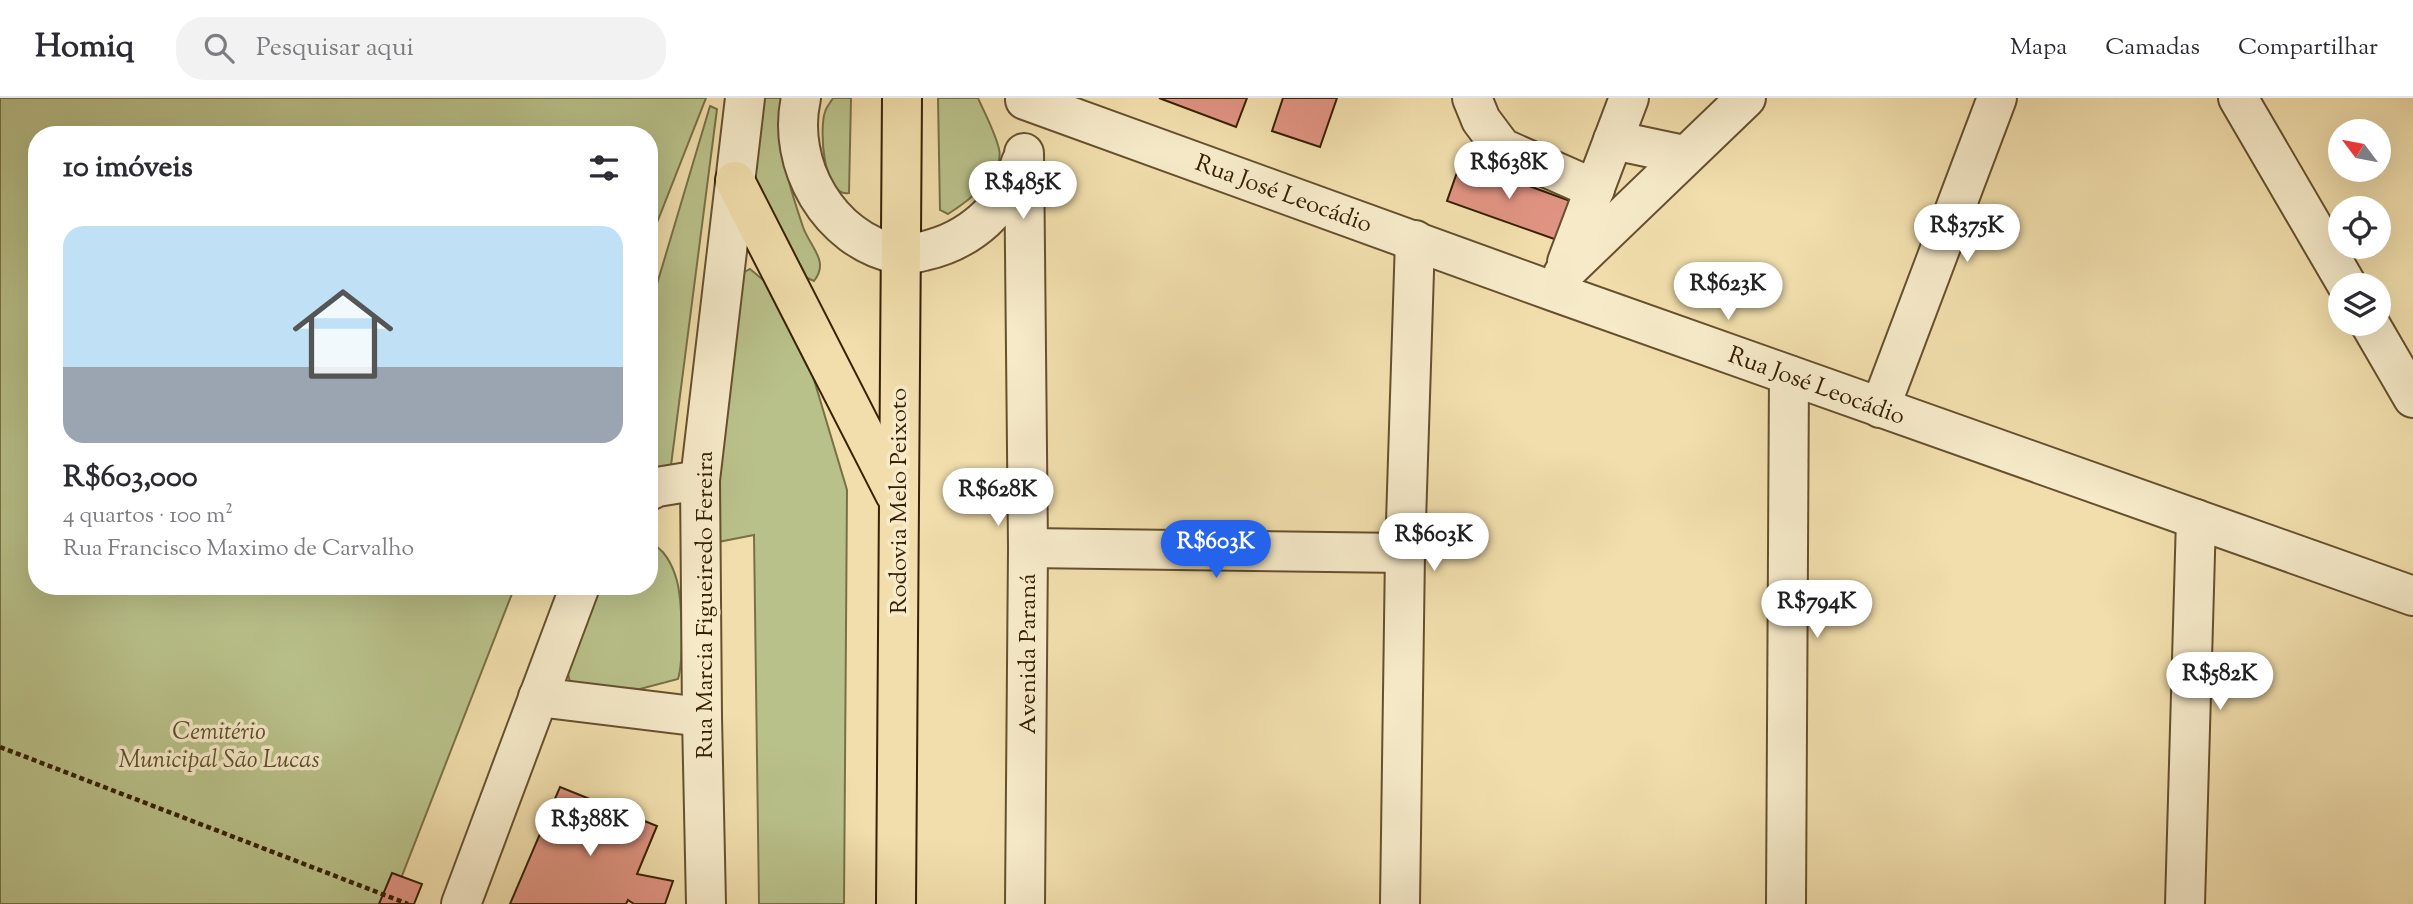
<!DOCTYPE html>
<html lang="pt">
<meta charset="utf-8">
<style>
:root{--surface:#fff;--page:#f2f2f3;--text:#2b2b33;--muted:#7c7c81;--line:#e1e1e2;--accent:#2563eb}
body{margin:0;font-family:"Sorts Mill Goudy",serif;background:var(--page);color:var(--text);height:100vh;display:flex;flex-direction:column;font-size:26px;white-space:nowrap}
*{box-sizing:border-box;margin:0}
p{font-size:23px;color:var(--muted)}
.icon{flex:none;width:38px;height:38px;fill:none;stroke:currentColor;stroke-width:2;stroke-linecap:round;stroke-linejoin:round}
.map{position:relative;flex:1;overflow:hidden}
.panel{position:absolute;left:28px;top:28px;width:630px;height:469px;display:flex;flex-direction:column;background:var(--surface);border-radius:28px;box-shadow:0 7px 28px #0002}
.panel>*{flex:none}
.needle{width:46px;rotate:302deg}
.fabs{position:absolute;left:2328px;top:21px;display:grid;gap:14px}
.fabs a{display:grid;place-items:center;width:63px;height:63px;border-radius:50%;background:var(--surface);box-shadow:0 7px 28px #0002;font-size:35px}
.price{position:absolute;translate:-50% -60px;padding:0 16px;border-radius:24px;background:#fff;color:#222;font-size:23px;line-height:46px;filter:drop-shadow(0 2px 4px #0008)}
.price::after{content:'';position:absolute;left:50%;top:42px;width:21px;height:16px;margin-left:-10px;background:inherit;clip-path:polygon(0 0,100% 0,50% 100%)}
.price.active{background:var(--accent);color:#fff}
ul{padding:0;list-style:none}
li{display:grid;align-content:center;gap:14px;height:371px;padding:0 35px}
li span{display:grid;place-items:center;height:217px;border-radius:21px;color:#555}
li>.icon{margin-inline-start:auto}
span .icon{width:126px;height:126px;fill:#fffc;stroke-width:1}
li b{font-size:30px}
h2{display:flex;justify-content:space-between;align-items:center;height:84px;padding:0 35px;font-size:30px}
header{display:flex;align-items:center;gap:42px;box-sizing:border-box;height:98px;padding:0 35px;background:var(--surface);border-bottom:2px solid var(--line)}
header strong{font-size:33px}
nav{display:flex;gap:38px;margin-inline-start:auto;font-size:24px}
.search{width:490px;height:63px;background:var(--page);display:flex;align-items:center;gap:18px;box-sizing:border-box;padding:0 24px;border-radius:28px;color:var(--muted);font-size:26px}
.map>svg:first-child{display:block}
.green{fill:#b9c18a;stroke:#787047;stroke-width:2}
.building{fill:#e09382;stroke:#372004;stroke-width:2}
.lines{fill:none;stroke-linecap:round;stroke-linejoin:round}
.minor-casing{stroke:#66502e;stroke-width:42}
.major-casing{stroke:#372004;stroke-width:42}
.path{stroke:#372004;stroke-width:4.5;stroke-dasharray:5 3.5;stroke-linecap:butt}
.minor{stroke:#f6eac9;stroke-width:38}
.major{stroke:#f1deac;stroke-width:38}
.labels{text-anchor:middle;stroke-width:7;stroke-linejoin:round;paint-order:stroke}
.street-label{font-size:24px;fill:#372004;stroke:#f6eac9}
.park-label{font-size:24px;font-style:italic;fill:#5e502c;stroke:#f6eac9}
</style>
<header>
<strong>Homiq</strong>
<div class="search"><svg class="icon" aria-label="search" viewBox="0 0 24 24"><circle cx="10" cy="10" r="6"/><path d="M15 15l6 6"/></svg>Pesquisar aqui</div>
<nav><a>Mapa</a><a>Camadas</a><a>Compartilhar</a></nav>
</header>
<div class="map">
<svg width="2413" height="806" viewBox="0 0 2413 806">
<rect width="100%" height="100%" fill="#f1deac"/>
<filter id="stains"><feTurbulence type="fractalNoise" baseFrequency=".00286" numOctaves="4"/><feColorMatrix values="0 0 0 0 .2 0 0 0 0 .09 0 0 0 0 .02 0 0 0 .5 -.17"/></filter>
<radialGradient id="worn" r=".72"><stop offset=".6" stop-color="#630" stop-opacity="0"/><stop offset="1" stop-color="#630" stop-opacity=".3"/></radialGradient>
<g class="green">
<polygon points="0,0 706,0 649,145 649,37 37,37 37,488 515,488 391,806 0,806"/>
<path d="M762,0H793C790,16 785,33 785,49C784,76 795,104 803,129C810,149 830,163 814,183L805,179L753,84Z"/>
<path d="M833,0H851L849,95C823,100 819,31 825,14C826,9 831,4 833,0Z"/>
<path d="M938,0H978C985,16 995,34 999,51C1005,76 967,104 948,116L940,112Z"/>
<polygon points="710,8 717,11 670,375 664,378 649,366 649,213"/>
<polygon points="750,171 769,187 806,255 847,392 844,806 759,806 754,437 713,445 741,176"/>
<path d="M649,445C664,449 673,468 677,483C682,502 684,562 678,581L640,591L582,589L570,584L567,572L596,495L602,488H649Z"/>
</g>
<g class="building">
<polygon points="1159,0 1247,0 1236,29"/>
<polygon points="1283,0 1337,0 1320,49 1272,33"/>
<polygon points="1461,63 1573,104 1557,142 1447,103"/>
<polygon points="560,689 657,728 637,776 673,783 665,806 634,806 628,802 626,806 510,806"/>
<polygon points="392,775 422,786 414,806 379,806"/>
</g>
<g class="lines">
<g class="minor-casing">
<g id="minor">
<path d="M801,0C786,66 829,142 897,156C906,157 916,155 924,153C970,143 1008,109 1021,64"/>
<polyline points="1472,0 1481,22 1502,50 1595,91"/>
<polyline points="2238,0 2347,187"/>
<polyline points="1025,2 1555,194 2413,498"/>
<polyline points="1613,42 1684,57"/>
<polyline points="1024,55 1028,450 1025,806"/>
<polyline points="1567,164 1629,0"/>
<polyline points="1563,176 1746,0"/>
<polyline points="2370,226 2413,300"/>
<polyline points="1880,310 1997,0"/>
<polyline points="649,393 657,389 700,382"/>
<polyline points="1028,450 1405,455"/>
<polyline points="538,599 702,619"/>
<polyline points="461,806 580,488"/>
<polyline points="706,806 702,619 700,382 745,0"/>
<polyline points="1400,806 1405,455 1415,142"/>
<polyline points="1786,806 1789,277"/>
<polyline points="2185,806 2196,421"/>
</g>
</g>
<g class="major-casing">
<g id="major">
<polyline points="735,83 895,396"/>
<polyline points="896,806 902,0"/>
</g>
</g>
<polyline class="path" points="0,649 408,806"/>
<use href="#minor" class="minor"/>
<use href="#major" class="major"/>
</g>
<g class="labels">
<g class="street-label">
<text transform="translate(1284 95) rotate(20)" y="8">Rua José Leocádio</text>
<text transform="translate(1817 287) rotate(20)" y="8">Rua José Leocádio</text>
<text transform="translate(898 403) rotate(-90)" y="8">Rodovia Melo Peixoto</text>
<text transform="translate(704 507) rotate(-90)" y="8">Rua Marcia Figueiredo Fereira</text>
<text transform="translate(1027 556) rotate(-90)" y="8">Avenida Paraná</text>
</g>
<g class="park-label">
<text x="219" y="641">Cemitério<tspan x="219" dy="28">Municipal São Lucas</tspan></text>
</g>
</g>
<rect width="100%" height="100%" filter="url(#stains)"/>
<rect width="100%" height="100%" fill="url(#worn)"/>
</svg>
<div class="fabs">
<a><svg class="needle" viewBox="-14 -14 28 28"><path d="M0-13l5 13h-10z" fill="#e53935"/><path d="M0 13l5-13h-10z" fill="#7c7c81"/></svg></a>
<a><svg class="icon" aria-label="locate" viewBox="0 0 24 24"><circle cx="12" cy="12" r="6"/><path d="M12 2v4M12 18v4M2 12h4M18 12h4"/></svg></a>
<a><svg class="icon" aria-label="layers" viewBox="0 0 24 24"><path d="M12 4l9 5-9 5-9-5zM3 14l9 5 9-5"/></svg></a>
</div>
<b class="price" style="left:1509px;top:103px">R$638K</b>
<b class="price" style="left:1023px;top:123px">R$485K</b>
<b class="price" style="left:1967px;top:166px">R$375K</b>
<b class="price" style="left:1728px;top:224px">R$623K</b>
<b class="price" style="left:998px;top:430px">R$628K</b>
<b class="price" style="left:1434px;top:475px">R$603K</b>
<b class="price active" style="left:1216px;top:482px">R$603K</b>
<b class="price" style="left:1817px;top:542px">R$794K</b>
<b class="price" style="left:2220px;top:614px">R$582K</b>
<b class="price" style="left:590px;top:760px">R$388K</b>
<section class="panel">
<h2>10 imóveis<svg class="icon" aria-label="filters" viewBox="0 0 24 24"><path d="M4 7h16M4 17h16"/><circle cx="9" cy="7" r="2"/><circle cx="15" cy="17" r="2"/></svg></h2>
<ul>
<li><span style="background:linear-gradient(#bfe0f5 65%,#9aa5b1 0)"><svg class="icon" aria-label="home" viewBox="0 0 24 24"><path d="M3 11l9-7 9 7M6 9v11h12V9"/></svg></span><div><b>R$603,000</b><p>4 quartos · 100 m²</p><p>Rua Francisco Maximo de Carvalho</p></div></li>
</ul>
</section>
</div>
